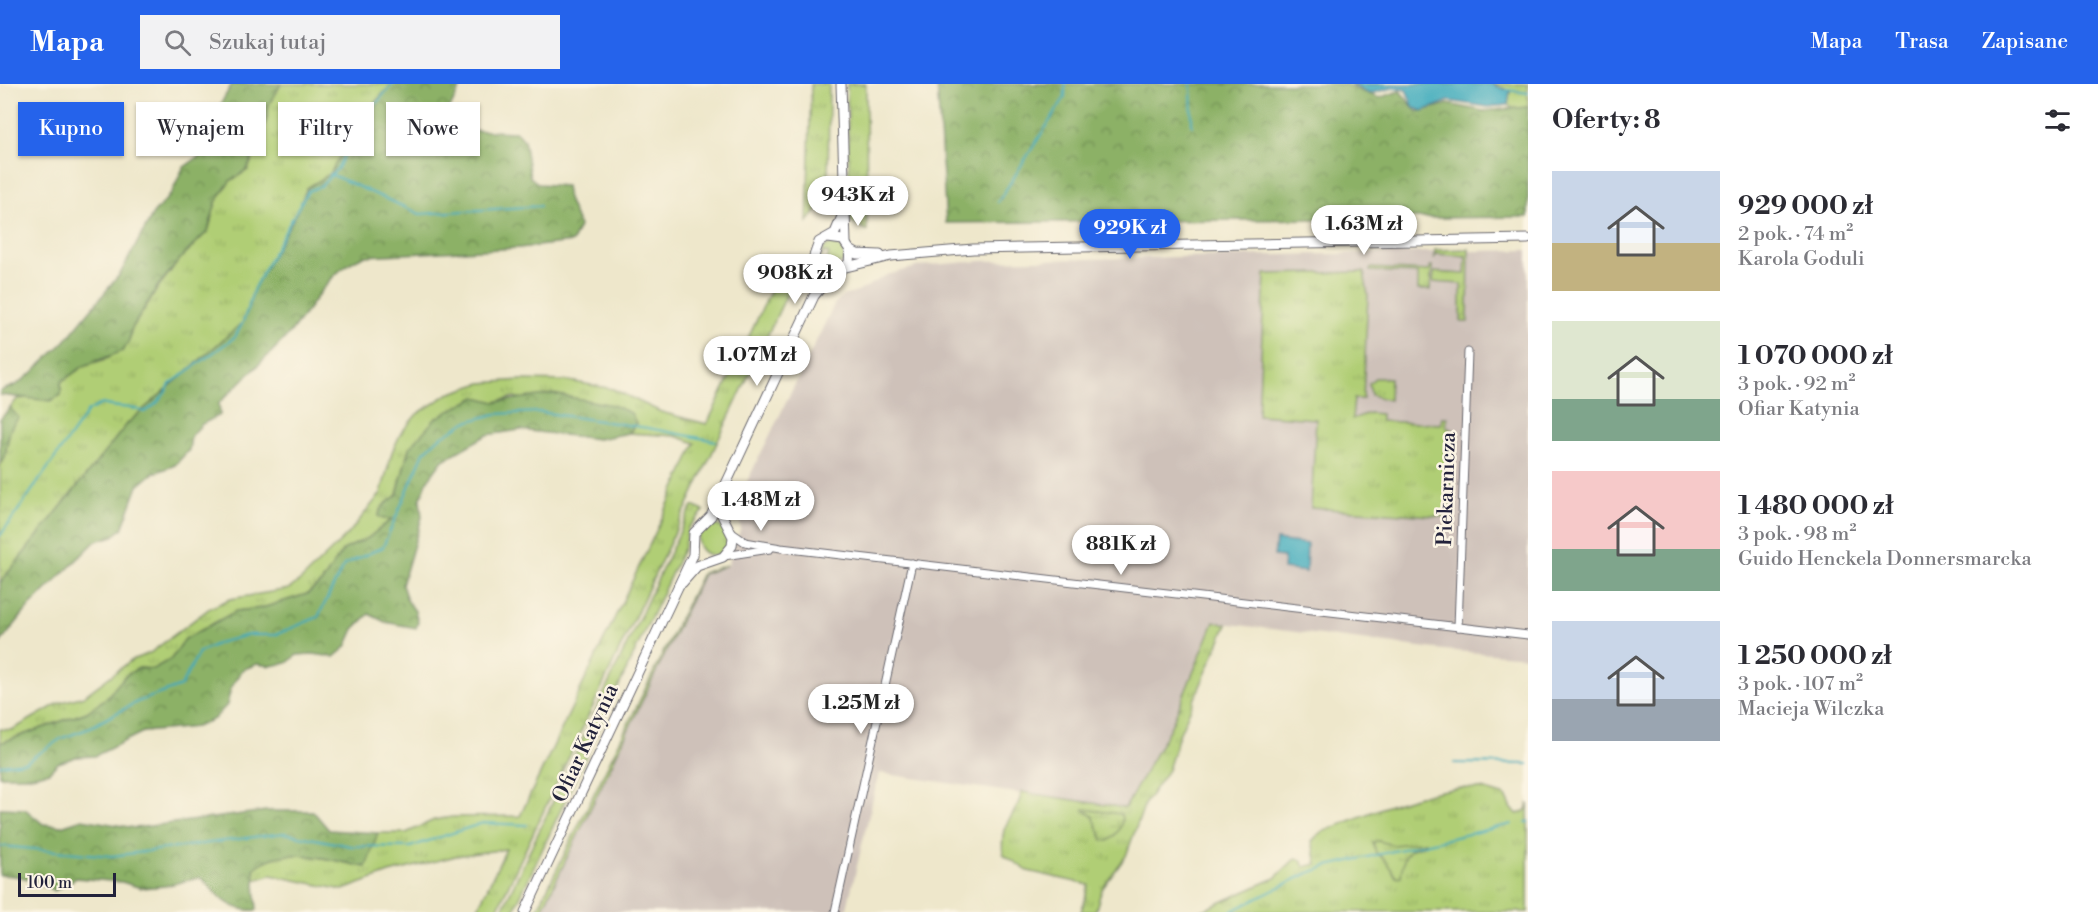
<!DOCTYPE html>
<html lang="pl">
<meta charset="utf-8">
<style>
:root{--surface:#fff;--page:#f2f2f3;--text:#2b2b33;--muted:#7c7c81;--accent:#2563eb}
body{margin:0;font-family:"Libre Bodoni",serif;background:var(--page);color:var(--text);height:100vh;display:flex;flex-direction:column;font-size:22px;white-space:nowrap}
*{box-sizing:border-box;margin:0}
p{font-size:20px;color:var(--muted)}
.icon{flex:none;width:33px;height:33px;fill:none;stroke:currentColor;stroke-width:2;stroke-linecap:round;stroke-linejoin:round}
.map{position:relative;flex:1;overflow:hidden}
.panel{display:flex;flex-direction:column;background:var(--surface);width:570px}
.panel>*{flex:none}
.hud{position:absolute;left:18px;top:18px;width:570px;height:54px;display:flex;gap:12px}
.scale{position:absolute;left:18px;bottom:15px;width:98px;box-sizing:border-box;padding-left:6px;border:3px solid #22223b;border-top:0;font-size:16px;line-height:21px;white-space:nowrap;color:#22223b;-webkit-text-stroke:4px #fcf5e5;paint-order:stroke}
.price{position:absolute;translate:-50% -51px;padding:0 14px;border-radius:21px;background:#fff;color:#222;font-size:20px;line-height:39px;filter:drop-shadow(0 2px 3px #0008)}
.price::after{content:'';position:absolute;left:50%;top:36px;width:18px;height:14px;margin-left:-9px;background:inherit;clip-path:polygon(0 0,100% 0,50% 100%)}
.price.on{background:var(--accent);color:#fff}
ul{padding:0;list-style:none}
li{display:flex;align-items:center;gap:18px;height:150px;padding:0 24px}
li span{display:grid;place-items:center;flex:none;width:168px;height:120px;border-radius:0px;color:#555}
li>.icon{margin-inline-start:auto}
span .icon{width:72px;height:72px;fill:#fffc;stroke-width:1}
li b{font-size:26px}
h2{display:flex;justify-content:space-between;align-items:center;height:72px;padding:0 24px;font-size:26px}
.chip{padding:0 21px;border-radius:0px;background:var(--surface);box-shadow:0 2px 4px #0004;font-size:21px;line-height:54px}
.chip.on{background:var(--accent);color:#fff}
header{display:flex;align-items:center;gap:36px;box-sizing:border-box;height:84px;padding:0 30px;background:var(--accent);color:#fff}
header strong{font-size:28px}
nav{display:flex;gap:33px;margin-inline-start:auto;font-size:21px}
.search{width:420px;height:54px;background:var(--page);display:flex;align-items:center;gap:15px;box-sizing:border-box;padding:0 21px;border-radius:0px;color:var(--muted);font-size:22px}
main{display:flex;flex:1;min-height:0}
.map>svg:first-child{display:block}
.industrial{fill:#cec1b9}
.grass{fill:url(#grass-tufts);stroke:#697858;stroke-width:1.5}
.forest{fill:url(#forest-crowns);stroke:#576a50;stroke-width:1.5}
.wetland{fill:url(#wetland-marsh);stroke:#697858;stroke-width:1.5}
.water{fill:#3daabc;stroke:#30667c;stroke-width:1.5}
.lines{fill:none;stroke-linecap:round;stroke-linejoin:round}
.stream{stroke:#3daabc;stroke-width:2}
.street-casing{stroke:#69676d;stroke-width:9}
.secondary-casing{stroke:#69676d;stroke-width:11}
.street{stroke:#fff;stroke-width:7}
.secondary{stroke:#fff;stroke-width:9}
.labels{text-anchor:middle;stroke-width:5;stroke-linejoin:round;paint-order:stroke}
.street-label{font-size:21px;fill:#22223b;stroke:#fcf5e5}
</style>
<header>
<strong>Mapa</strong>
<div class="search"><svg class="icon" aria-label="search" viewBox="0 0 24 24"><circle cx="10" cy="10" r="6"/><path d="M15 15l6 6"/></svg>Szukaj tutaj</div>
<nav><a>Mapa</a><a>Trasa</a><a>Zapisane</a></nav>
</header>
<main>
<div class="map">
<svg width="1528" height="828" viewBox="0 0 1528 828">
<defs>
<pattern id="grass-tufts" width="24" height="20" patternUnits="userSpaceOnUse" patternTransform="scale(1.5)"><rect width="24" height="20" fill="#b0ce75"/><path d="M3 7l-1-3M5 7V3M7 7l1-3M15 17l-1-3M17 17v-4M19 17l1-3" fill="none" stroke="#97b166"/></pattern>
<pattern id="forest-crowns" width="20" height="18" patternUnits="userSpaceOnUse" patternTransform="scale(1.5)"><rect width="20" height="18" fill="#8cb166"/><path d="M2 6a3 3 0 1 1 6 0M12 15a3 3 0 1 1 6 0" fill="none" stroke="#729055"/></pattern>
<pattern id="wetland-marsh" width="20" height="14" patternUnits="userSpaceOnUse" patternTransform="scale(1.5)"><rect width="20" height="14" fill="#b0ce75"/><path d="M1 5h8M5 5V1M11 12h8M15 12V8" fill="none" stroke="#97b166"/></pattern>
</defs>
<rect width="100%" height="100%" fill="#fcf5e5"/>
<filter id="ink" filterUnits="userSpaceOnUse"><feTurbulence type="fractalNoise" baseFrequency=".0167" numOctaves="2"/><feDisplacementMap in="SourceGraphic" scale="12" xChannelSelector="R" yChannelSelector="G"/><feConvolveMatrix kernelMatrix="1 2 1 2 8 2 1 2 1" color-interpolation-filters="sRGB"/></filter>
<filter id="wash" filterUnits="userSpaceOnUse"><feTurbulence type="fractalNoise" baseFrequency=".008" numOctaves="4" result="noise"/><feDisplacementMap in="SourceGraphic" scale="24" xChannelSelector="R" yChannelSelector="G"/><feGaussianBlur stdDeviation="1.35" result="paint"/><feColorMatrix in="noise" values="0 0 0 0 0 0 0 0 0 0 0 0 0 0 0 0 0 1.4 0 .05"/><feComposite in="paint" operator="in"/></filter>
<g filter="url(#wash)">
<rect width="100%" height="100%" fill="#eee7cb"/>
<polygon class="industrial" points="1528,166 1528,573 1444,566 1214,538 1171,642 1125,725 879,689 846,828 541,828 703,489 728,481 741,443 735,422 835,219 842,212 858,208 887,191 920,182 981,177"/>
<g class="grass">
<path d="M281,0H392L360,35L330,90L307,104L295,132L254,204L243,238L128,339L0,499V381C5,374 12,339 13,329L10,324L17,315L61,311V298L84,282L109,274L129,257L131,246L159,202L181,174L208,147L216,118L230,97L248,86L266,37L269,20Z"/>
<polygon points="811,0 829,0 828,113 807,139"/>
<polygon points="847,0 866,0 867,147 850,137"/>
<polygon points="1491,0 1528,0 1528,23 1514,25 1508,21 1510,7"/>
<polygon points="834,160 842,164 845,172 842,179 832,184 825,181 829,170 824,168 821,175 825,162"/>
<polygon points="1469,165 1468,238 1461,238 1461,200 1433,198 1434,188 1465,190 1466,172 1436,170 1434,175 1435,166"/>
<path d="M783,181L796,182L795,193L496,828H476L506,765L456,772L389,789L343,806L271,791L255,796L254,784C283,758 331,777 365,783L378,749H406L434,736L452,733L520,732L659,441L695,359L675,352L629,349L636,339L514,313L495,318L476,313L409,364L397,411L383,422L393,434L368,454L343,466L322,498L307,510L262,524L236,527L185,555L171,575L153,585L139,584L126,591L106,614L87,628L0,659V645L12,646L59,619L84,612L132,576L150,569L210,524L230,515L289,505L301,496L349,449L381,409L392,368L401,349L417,330L448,310L481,299L521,296L569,297L613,305L661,328L707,340Z"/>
<polygon points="1430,182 1432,182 1430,206 1418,206 1418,189 1370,187 1371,184 1429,187"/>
<polygon points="1364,188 1368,211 1363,315 1354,315 1352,335 1369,329 1381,330 1381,337 1441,340 1442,334 1447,333 1446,343 1453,346 1449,433 1311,424 1316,335 1258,331 1265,190"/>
<polygon points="1375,294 1390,294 1389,316 1371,311 1369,299"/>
<polygon points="692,422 704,427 688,444 684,463 513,828 501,828"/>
<circle cx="713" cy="456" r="15"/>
<polygon points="727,481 703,490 541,828 536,828 702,489"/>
<path d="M1214,538L1227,540L1179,651L1168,686L1145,719L1126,772L1102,805L1095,828H1081L1089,801L1028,787L1003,770C999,733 1015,739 1022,708L1125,724L1171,642Z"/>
<path d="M1461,704L1482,705L1506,712L1512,725L1518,730L1526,726L1528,719V828H1199L1275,794L1296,774L1301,776L1304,783L1317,780L1312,757L1320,749C1367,730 1411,709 1461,704Z"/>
</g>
<g class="forest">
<polygon points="232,0 281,0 269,20 266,37 247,86 230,97 216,118 208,147 181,174 158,202 131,246 129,257 123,267 84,282 61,298 61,311 51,317 0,311 0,307 16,301 32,289 65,257 120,190 153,130 171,110 183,84 205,68 219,23"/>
<path d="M392,0H462L449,26L454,40L466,46L516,48L524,56L530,93L539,100L566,102L568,115L579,142L572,158L519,164L364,172C330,185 316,217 294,244C271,271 244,294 219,319L220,331L202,340L191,352L189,366L175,381L152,390L138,402L122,445L113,452L96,457L29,523L0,559V499L128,339L243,238L254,204L295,132L307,104L330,90L360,35Z"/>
<polygon points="937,0 1344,0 1379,14 1400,7 1417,28 1448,20 1483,27 1528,23 1528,133 946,139"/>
<polygon points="553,310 613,321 631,329 636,339 629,349 598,355 520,346 487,351 443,376 428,396 420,416 422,433 402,501 407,516 415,527 418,538 416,544 385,538 369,530 354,545 346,563 334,573 313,570 297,571 287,579 270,582 257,580 242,586 231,603 227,621 214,635 196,643 143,648 95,672 76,673 58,679 49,688 31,692 0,692 0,659 87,628 106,614 126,591 139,584 153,585 171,575 185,555 236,527 262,524 307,510 322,498 343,466 368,454 392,435 383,435 378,432 383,422 397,411 409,364 436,334 476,313 495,318"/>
<path d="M10,324L19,334C3,347 11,366 0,381V335Z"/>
<path d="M0,724L25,725L43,740L61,742L82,735L135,744L266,727H313L329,746L378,749L366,783C331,777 283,758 254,785L257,826C229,828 218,811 200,793L165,802L141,804L122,798L76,794L54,807C36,796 21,791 0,791Z"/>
</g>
<g class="wetland">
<path d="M1083,725L1121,730C1124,741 1117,751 1108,757L1103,756L1093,732Z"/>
<path d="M1378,757L1393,761L1425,758L1423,762C1404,764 1403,775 1401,792L1396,793L1385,776L1376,769L1373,758Z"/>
</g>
<g class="water">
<polygon points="1351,0 1491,0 1510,7 1508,21 1488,23 1449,17 1423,27 1414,24 1406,6 1393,4 1369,10"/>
<polygon points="1276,456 1307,460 1306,488 1283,485 1284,473 1274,472"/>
</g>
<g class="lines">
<g class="stream">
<polyline points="1191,0 1192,42"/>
<polyline points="1507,6 1528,9"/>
<polyline points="330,90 420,130 540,122"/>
<polyline points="998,118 1065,13 1065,0"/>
<path d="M0,452L88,327L102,320C117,325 130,321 144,328C154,324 166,310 170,300L235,253L243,238L254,204L299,122L308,107L321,102L338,84L356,45L392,0"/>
<polyline points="1454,679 1528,680"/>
<polyline points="0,681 26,678 62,654 85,646 137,618 181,602 199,568 221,558 248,551 275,551 318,533 344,481 383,463 424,368 439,354 466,338 495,330 540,328 648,344 716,357"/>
<polyline points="1526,738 1528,738"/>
<polyline points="0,762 112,772 284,749 351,762 410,763 483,739 527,741"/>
<polyline points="1230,828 1306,790 1328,782 1512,740"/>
</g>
</g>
</g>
<g filter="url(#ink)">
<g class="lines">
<g class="street-casing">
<g id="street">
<polyline points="732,449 745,458 781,464 1528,551"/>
<polyline points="724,472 770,465"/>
<polyline points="1458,543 1468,268"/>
<polyline points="835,828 912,479"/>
</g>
</g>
<g class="secondary-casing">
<g id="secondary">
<polyline points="841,0 846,159"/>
<polyline points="828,154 843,156 850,166 849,179 837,189 820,185 814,172 819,158 835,149 843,130"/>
<polyline points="850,166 857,170 880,171"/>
<polyline points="846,183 891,172 973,165 1528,155"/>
<polyline points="682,499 697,482 723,473 732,462 733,453 722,431 726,405"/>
<polyline points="525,828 693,471 694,449 711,432 814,212 832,190"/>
</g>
</g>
<use href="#street" class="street"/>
<use href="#secondary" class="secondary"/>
</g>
</g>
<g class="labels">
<g class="street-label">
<text transform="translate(1446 405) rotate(-88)" y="7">Piekarnicza</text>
<text transform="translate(585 659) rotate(-65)" y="7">Ofiar Katynia</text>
</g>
</g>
</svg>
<div class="scale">100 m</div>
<b class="price" style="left:858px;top:143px">943K zł</b>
<b class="price" style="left:1364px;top:172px">1.63M zł</b>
<b class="price on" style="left:1130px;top:176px">929K zł</b>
<b class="price" style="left:795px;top:221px">908K zł</b>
<b class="price" style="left:757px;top:303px">1.07M zł</b>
<b class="price" style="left:761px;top:448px">1.48M zł</b>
<b class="price" style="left:1121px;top:492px">881K zł</b>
<b class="price" style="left:861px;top:651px">1.25M zł</b>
<div class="hud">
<a class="chip on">Kupno</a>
<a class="chip">Wynajem</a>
<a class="chip">Filtry</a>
<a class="chip">Nowe</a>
</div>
</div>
<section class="panel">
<h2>Oferty: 8<svg class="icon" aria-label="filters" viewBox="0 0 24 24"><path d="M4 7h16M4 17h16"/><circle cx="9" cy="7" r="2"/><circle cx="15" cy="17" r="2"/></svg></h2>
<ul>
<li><span style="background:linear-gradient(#c9d6e8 60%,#c2b280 0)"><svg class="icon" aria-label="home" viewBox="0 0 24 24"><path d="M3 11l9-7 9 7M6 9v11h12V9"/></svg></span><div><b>929 000 zł</b><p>2 pok. · 74 m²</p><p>Karola Goduli</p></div></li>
<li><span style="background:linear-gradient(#dfe7d0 65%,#7fa58c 0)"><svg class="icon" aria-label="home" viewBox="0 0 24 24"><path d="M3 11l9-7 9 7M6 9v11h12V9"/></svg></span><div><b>1 070 000 zł</b><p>3 pok. · 92 m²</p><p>Ofiar Katynia</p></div></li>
<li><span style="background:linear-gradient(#f6c9c9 65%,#7fa58c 0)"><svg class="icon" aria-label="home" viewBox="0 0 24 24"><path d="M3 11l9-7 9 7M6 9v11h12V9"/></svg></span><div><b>1 480 000 zł</b><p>3 pok. · 98 m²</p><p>Guido Henckela Donnersmarcka</p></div></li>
<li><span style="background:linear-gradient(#c9d6e8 65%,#9aa5b1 0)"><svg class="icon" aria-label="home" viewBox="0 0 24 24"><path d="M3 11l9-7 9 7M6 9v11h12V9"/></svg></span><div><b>1 250 000 zł</b><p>3 pok. · 107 m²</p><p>Macieja Wilczka</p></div></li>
</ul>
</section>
</main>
